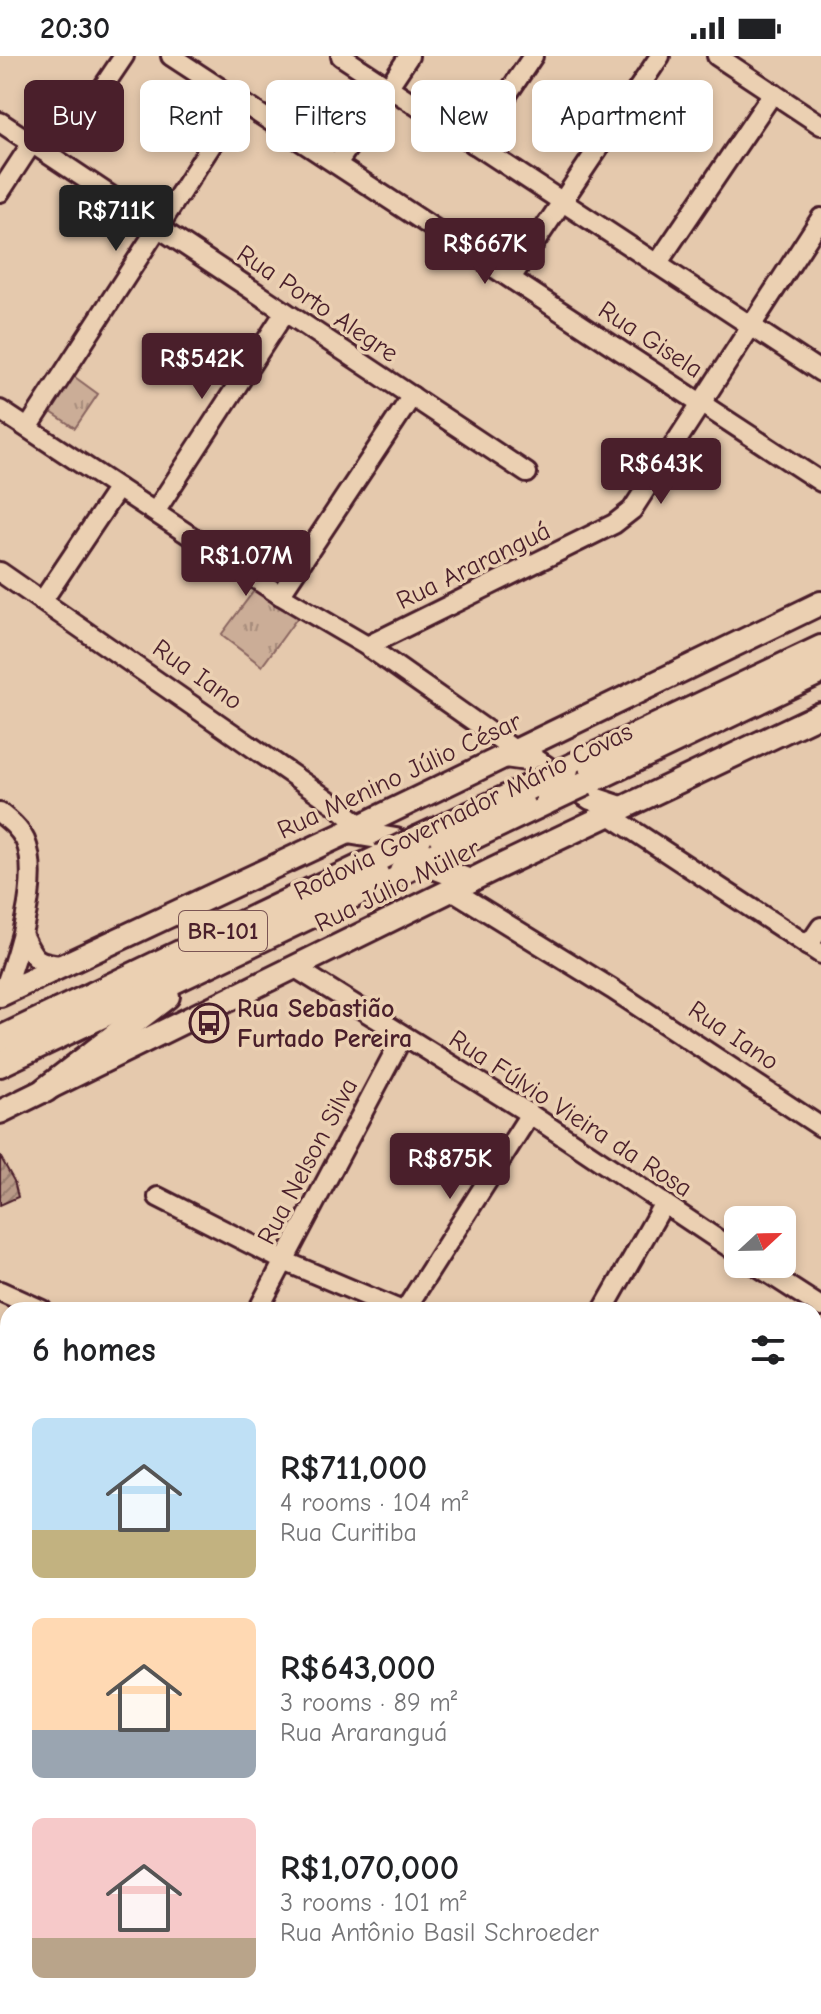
<!DOCTYPE html>
<meta charset="utf-8">
<style>
:root{--surface:#fff;--page:#f2f2f2;--text:#202124;--muted:#757577;--accent:#4a1f2b}
body{margin:0;font-family:"Comic Neue",sans-serif;background:var(--page);color:var(--text);height:100vh;display:flex;flex-direction:column;font-size:30px;white-space:nowrap}
*{box-sizing:border-box;margin:0}
p{font-size:26px;color:var(--muted)}
.icon{flex:none;width:44px;height:44px;fill:none;stroke:currentColor;stroke-width:2;stroke-linecap:round;stroke-linejoin:round}
.map{position:relative;flex:1;overflow:hidden}
.side{position:absolute;left:0px;top:1246px;width:822px;height:712px;display:flex;flex-direction:column;background:var(--surface);border-radius:24px 24px 0 0;box-shadow:0 4px 12px #0003}
.side>*{flex:none}
.hud{position:absolute;left:24px;top:24px;width:774px;height:72px;display:flex;gap:16px}
.needle{width:52px;rotate:68deg}
.controls{position:absolute;left:724px;top:1150px;display:grid;gap:16px}
.controls a{display:grid;place-items:center;width:72px;height:72px;border-radius:12px;background:var(--surface);box-shadow:0 4px 12px #0003;font-size:40px}
.price{position:absolute;translate:-50% -68px;padding:0 18px;border-radius:8px;background:var(--accent);color:#fff;font-size:26px;line-height:52px;filter:drop-shadow(0 2px 4px #0008)}
.price::after{content:'';position:absolute;left:50%;top:48px;width:24px;height:18px;margin-left:-12px;background:inherit;clip-path:polygon(0 0,100% 0,50% 100%)}
.price.current{background:#222;color:#fff}
ul{padding:0;list-style:none}
li{display:flex;align-items:center;gap:24px;height:200px;padding:0 32px}
li span{display:grid;place-items:center;flex:none;width:224px;height:160px;border-radius:12px;color:#555}
li>.icon{margin-inline-start:auto}
span .icon{width:96px;height:96px;fill:#fffc;stroke-width:1}
li b{font-size:34px}
h2{display:flex;justify-content:space-between;align-items:center;height:96px;padding:0 32px;font-size:34px}
.pill{padding:0 28px;border-radius:12px;background:var(--surface);box-shadow:0 4px 12px #0003;font-size:28px;line-height:72px}
.pill.current{background:var(--accent);color:#fff}
.status{display:flex;justify-content:space-between;align-items:center;height:56px;padding:0 40px;background:var(--surface);direction:ltr}
.status svg{height:22px;fill:currentColor}
.map>svg:first-child{display:block}
.grass{fill:url(#grass-tufts);stroke:#8a6661;stroke-width:2}
.building{fill:url(#building-hatch);stroke:#4a1f2b;stroke-width:2}
.lines{fill:none;stroke-linecap:round;stroke-linejoin:round}
.minor-casing{stroke:#4a1f2b;stroke-width:24}
.major-casing{stroke:#4a1f2b;stroke-width:28}
.highway-casing{stroke:#4a1f2b;stroke-width:30}
.minor{stroke:#ebd0b2;stroke-width:18}
.major{stroke:#ebd0b2;stroke-width:22}
.highway{stroke:#ebd0b2;stroke-width:24}
.highway-bridge-casing{stroke:#4a1f2b;stroke-width:30;stroke-linecap:butt}
.highway-bridge{stroke:#ebd0b2;stroke-width:24}
.labels{text-anchor:middle;stroke-width:7;stroke-linejoin:round;paint-order:stroke}
.shield{fill:#ebd0b2;stroke:#7a5454;stroke-width:2}
.shield-label{font-size:24px;font-weight:bold;fill:#4a1f2b}
.street-label{font-size:26px;fill:#4a1f2b;stroke:#ebd0b2}
.poi-label{font-size:26px;font-weight:bold;fill:#4a1f2b;stroke:#ebd0b2;text-anchor:start}
</style>
<div class="status"><b>20:30</b><svg viewBox="0 0 49 12"><path d="M0 12V9h3v3zM5 12V6h3v6zM10 12V3h3v9zM15 12V0h3v12zM26 1h20v11H26zM47 4h2v5h-2z"/></svg></div>
<div class="map">
<svg width="821" height="1958" viewBox="0 0 821 1958">
<defs>
<pattern id="grass-tufts" width="24" height="20" patternUnits="userSpaceOnUse" patternTransform="scale(2)"><rect width="24" height="20" fill="#cbad97"/><path d="M3 7l-1-3M5 7V3M7 7l1-3M15 17l-1-3M17 17v-4M19 17l1-3" fill="none" stroke="#a78c7b"/></pattern>
<pattern id="building-hatch" width="6" height="6" patternUnits="userSpaceOnUse" patternTransform="scale(2)"><rect width="6" height="6" fill="#ba9a88"/><path d="M-1 1l2-2M0 6l6-6M5 7l2-2" fill="none" stroke="#997d6f"/></pattern>
</defs>
<rect width="100%" height="100%" fill="#e5c9ad"/>
<filter id="ink" filterUnits="userSpaceOnUse"><feTurbulence type="fractalNoise" baseFrequency=".0125" numOctaves="2"/><feDisplacementMap in="SourceGraphic" scale="16" xChannelSelector="R" yChannelSelector="G"/><feConvolveMatrix kernelMatrix="1 2 1 2 8 2 1 2 1" color-interpolation-filters="sRGB"/></filter>
<g filter="url(#ink)">
<g class="grass">
<polygon points="72,319 98,338 75,372 48,354"/>
<polygon points="259,528 300,558 262,610 221,579"/>
</g>
<polygon class="building" points="0,1100 14,1125 18,1141 0,1149"/>
<g class="lines">
<g class="minor-casing">
<g id="minor">
<polyline points="171,0 821,426"/>
<polyline points="341,0 821,316"/>
<polyline points="717,0 821,69"/>
<polyline points="95,43 124,0"/>
<polyline points="0,66 527,417"/>
<polyline points="474,88 533,0"/>
<polyline points="337,108 409,0"/>
<polyline points="0,136 32,87"/>
<polyline points="657,208 773,37"/>
<polyline points="511,222 660,0"/>
<polyline points="0,354 280,539 367,590 516,695"/>
<polyline points="28,372 240,45"/>
<polyline points="155,456 285,256"/>
<polyline points="0,516 337,750 361,770"/>
<polyline points="280,539 412,340"/>
<polyline points="43,544 118,432"/>
<polyline points="367,590 614,468 632,454 821,162"/>
<path d="M0,757C10,765 19,772 25,784C42,823 17,899 3,937"/>
<polyline points="608,758 821,898"/>
<polyline points="452,834 612,933 821,1071"/>
<path d="M23,880C34,903 35,906 61,909"/>
<polyline points="808,890 821,871"/>
<polyline points="294,911 530,1058 738,1197"/>
<polyline points="158,1141 284,1205 400,1254"/>
<polyline points="754,1208 821,1251"/>
<polyline points="0,1235 42,1254"/>
<polyline points="258,1254 403,980"/>
<polyline points="405,1254 530,1058"/>
<polyline points="603,1254 664,1147"/>
<polyline points="814,1400 821,1397"/>
<polyline points="0,1420 8,1424"/>
<polyline points="814,1609 821,1613"/>
<polyline points="0,1740 8,1725"/>
<polyline points="814,1784 821,1787"/>
<polyline points="520,1950 536,1958"/>
<polyline points="90,1958 95,1950"/>
<polyline points="302,1958 306,1950"/>
<polyline points="680,1958 683,1950"/>
</g>
</g>
<g class="major-casing">
<g id="major">
<polyline points="505,700 534,704 591,742 621,752"/>
<polyline points="348,776 396,784 436,812 470,825"/>
<polyline points="0,939 348,776 821,547"/>
<polyline points="0,1056 492,814 821,658"/>
<polyline points="0,1793 8,1797"/>
<polyline points="0,1835 8,1826"/>
<polyline points="274,1950 287,1958"/>
</g>
</g>
<g class="highway-casing">
<g id="highway">
<polyline points="566,713 821,592"/>
<polyline points="586,727 821,615"/>
<polyline points="419,782 527,732"/>
<polyline points="437,798 548,745"/>
<polyline points="0,983 381,801"/>
<polyline points="0,1008 402,816"/>
<polyline points="45,1034 167,940"/>
</g>
</g>
<use href="#minor" class="minor"/>
<use href="#major" class="major"/>
<use href="#highway" class="highway"/>
<g class="highway-bridge-casing">
<g id="highway-bridge">
<polyline points="527,732 566,713"/>
<polyline points="548,745 586,727"/>
<polyline points="381,801 419,782"/>
<polyline points="402,816 437,798"/>
</g>
</g>
<use href="#highway-bridge" class="highway-bridge"/>
</g>
</g>
<defs>
<g id="bus-ring" transform="scale(2)"><circle r="9.5" fill="#ebd0b2" stroke="#4a1f2b" stroke-width="1.5"/><path d="M-5-6H5V4H4V6H2V4H-2V6H-4V4H-5ZM-3.5-4V0h7V-4ZM-3.5 1.2v1.5H-2V1.2ZM2 1.2v1.5H3.5V1.2Z" fill="#4a1f2b"/></g>
</defs>
<g fill-rule="evenodd">
<use href="#bus-ring" x="209" y="967"/>
</g>
<g class="labels">
<rect class="shield" x="179" y="855" width="88" height="40" rx="6"/>
<g class="shield-label">
<text x="223" y="883">BR-101</text>
</g>
<g class="street-label">
<text transform="translate(318 247) rotate(34)" y="9">Rua Porto Alegre</text>
<text transform="translate(651 283) rotate(33)" y="9">Rua Gisela</text>
<text transform="translate(473 509) rotate(-26)" y="9">Rua Araranguá</text>
<text transform="translate(198 618) rotate(35)" y="9">Rua Iano</text>
<text transform="translate(399 719) rotate(-25)" y="9">Rua Menino Júlio César</text>
<text transform="translate(463 755) rotate(-26)" y="9">Rodovia Governador Mário Covas</text>
<text transform="translate(397 829) rotate(-26)" y="9">Rua Júlio Müller</text>
<text transform="translate(734 979) rotate(34)" y="9">Rua Iano</text>
<text transform="translate(571 1057) rotate(33)" y="9">Rua Fúlvio Vieira da Rosa</text>
<text transform="translate(307 1105) rotate(-62)" y="9">Rua Nelson Silva</text>
</g>
<g class="poi-label">
<text x="237" y="961">Rua Sebastião<tspan x="237" dy="30">Furtado Pereira</tspan></text>
</g>
</g>
</svg>
<div class="controls">
<a><svg class="needle" viewBox="-14 -14 28 28"><path d="M0-13l5 13h-10z" fill="#e53935"/><path d="M0 13l5-13h-10z" fill="#757577"/></svg></a>
</div>
<b class="price current" style="left:116px;top:197px">R$711K</b>
<b class="price" style="left:485px;top:230px">R$667K</b>
<b class="price" style="left:202px;top:345px">R$542K</b>
<b class="price" style="left:661px;top:450px">R$643K</b>
<b class="price" style="left:246px;top:542px">R$1.07M</b>
<b class="price" style="left:450px;top:1145px">R$875K</b>
<div class="hud">
<a class="pill current">Buy</a>
<a class="pill">Rent</a>
<a class="pill">Filters</a>
<a class="pill">New</a>
<a class="pill">Apartment</a>
</div>
<section class="side">
<h2>6 homes<svg class="icon" aria-label="filters" viewBox="0 0 24 24"><path d="M4 7h16M4 17h16"/><circle cx="9" cy="7" r="2"/><circle cx="15" cy="17" r="2"/></svg></h2>
<ul>
<li><span style="background:linear-gradient(#bfe0f5 70%,#c2b280 0)"><svg class="icon" aria-label="home" viewBox="0 0 24 24"><path d="M3 11l9-7 9 7M6 9v11h12V9"/></svg></span><div><b>R$711,000</b><p>4 rooms · 104 m²</p><p>Rua Curitiba</p></div></li>
<li><span style="background:linear-gradient(#ffd9b3 70%,#9aa5b1 0)"><svg class="icon" aria-label="home" viewBox="0 0 24 24"><path d="M3 11l9-7 9 7M6 9v11h12V9"/></svg></span><div><b>R$643,000</b><p>3 rooms · 89 m²</p><p>Rua Araranguá</p></div></li>
<li><span style="background:linear-gradient(#f6c9c9 75%,#b9a48a 0)"><svg class="icon" aria-label="home" viewBox="0 0 24 24"><path d="M3 11l9-7 9 7M6 9v11h12V9"/></svg></span><div><b>R$1,070,000</b><p>3 rooms · 101 m²</p><p>Rua Antônio Basil Schroeder</p></div></li>
</ul>
</section>
</div>
